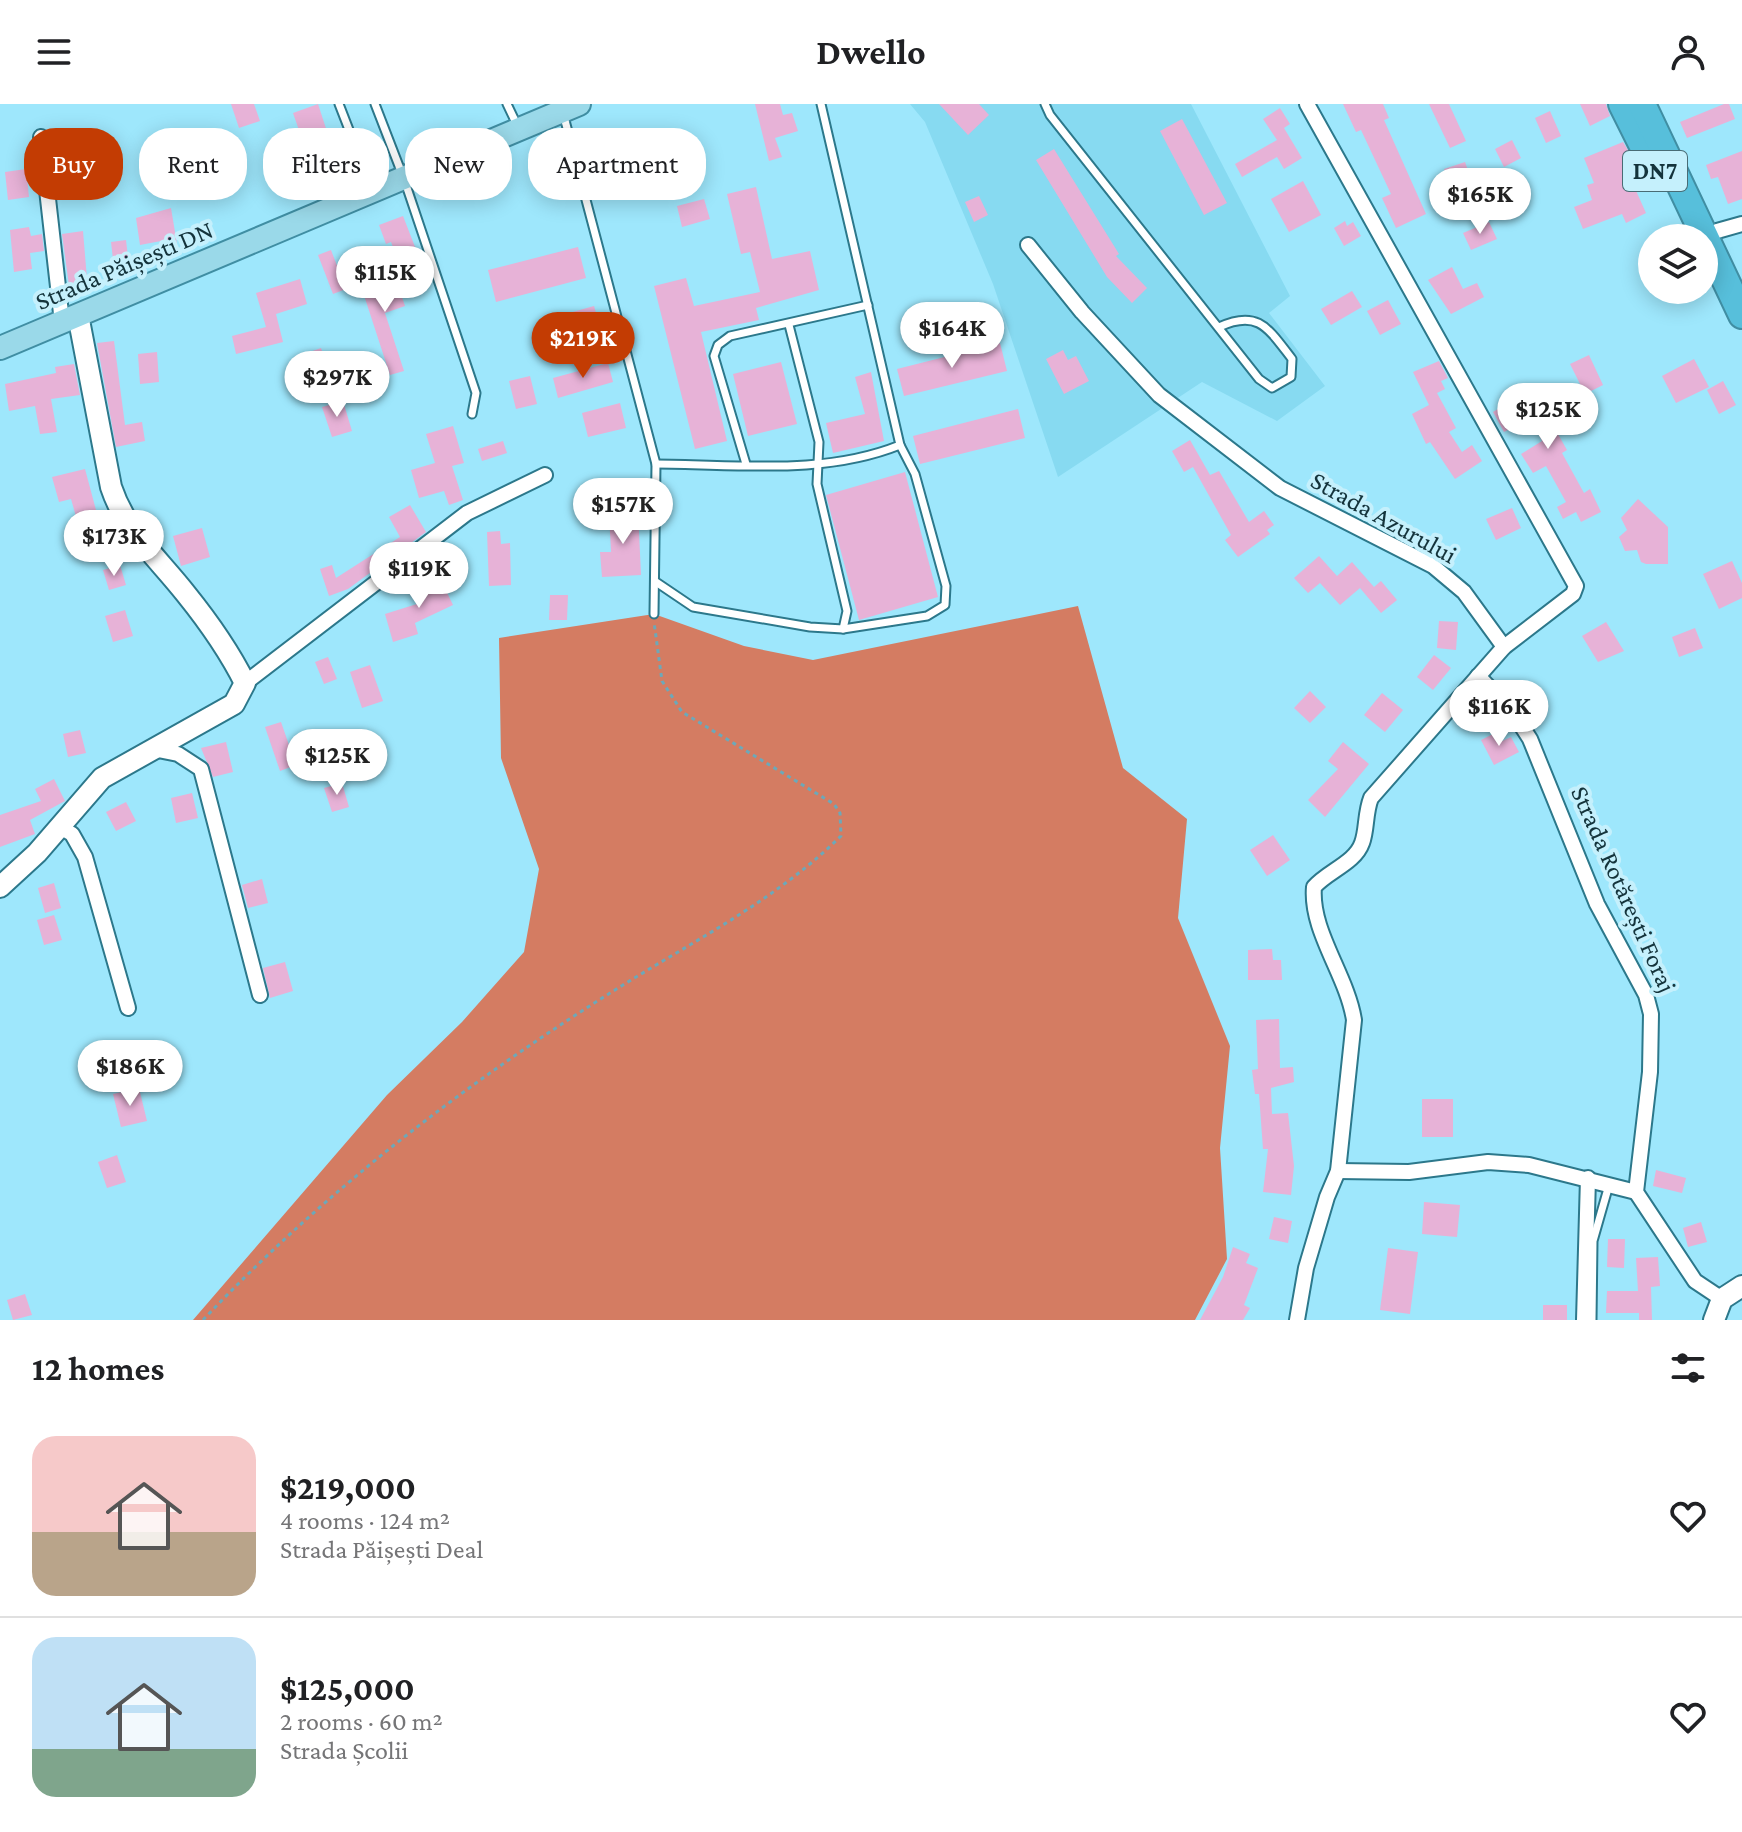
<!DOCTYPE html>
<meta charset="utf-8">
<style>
:root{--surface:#fff;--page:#f6f6f6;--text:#202124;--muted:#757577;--line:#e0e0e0;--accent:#c33c03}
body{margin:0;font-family:"Crimson Pro",serif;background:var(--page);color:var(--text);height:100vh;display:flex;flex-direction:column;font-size:30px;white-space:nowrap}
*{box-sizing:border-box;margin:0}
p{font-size:26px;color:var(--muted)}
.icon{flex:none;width:44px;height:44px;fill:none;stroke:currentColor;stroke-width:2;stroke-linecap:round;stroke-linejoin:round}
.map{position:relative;height:1216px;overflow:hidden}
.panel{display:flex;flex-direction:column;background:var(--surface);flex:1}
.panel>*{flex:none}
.hud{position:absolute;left:24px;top:24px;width:800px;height:72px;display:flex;gap:16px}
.fabs{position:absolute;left:1638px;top:120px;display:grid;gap:16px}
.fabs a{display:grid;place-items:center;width:80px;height:80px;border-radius:50%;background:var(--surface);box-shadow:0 4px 20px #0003;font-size:40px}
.price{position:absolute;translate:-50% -68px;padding:0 18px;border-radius:28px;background:#fff;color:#222;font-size:26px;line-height:52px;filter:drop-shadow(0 2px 4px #0008)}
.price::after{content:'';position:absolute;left:50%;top:48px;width:24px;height:18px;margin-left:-12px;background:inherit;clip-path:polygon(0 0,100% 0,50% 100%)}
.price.selected{background:var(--accent);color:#fff}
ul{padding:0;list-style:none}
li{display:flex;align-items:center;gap:24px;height:200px;padding:0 32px}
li+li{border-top:2px solid var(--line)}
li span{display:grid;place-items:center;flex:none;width:224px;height:160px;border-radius:24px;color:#555}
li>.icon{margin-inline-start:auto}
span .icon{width:96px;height:96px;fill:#fffc;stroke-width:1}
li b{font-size:34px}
h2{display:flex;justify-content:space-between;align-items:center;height:96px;padding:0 32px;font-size:34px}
.pill{padding:0 28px;border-radius:32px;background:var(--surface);box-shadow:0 4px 20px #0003;font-size:28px;line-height:72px}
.pill.selected{background:var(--accent);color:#fff}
header{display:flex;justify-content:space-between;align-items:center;height:104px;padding:0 32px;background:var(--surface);font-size:36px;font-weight:700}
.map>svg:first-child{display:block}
.built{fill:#87daf1}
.forest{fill:#d47c62}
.building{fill:#e7b2d7}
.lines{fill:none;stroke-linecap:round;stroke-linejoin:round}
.lane-casing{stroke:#2c788b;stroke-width:11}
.street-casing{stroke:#2c788b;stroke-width:18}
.secondary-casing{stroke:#2c788b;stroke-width:24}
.primary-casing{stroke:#408ea3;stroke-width:26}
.highway-casing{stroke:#408ea3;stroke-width:30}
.path{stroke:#6da8b8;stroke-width:3;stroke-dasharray:4 4;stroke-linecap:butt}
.lane{stroke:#fff;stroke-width:7}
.street{stroke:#fff;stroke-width:14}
.secondary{stroke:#fff;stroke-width:20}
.primary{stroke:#9ad9e9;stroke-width:22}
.highway{stroke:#57bfdb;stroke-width:26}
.labels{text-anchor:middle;stroke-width:8;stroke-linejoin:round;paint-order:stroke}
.shield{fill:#c5f0fc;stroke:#496c75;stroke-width:2}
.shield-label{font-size:24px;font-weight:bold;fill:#14333b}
.street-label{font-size:26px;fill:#14333b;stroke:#c5f0fc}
</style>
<header><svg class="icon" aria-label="menu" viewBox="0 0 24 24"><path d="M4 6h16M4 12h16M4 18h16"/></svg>Dwello<svg class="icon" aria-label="person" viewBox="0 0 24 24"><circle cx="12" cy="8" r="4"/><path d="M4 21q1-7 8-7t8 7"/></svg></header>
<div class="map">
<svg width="1742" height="1216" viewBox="0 0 1742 1216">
<rect width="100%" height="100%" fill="#9ee7fc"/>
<polygon class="built" points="910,0 1191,0 1290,192 1269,209 1325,282 1277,317 1202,278 1058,373 993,180 925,18"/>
<polygon class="forest" points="1078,502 1123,664 1187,715 1178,814 1230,942 1220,1044 1227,1155 1195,1216 193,1216 387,991 462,918 524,848 539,765 501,654 499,534 654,510 744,542 813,556"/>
<g class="building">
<polygon points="231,0 254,0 260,17 239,24"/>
<polygon points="318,0 338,61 314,69 293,9"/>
<polygon points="755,0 780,0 783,11 792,9 798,27 775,34 782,53 769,57"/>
<polygon points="939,0 979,0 989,11 968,31"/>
<polygon points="1343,0 1383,0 1389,14 1384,16 1426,110 1396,124 1382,94 1391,90 1361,26 1356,28"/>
<polygon points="1429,0 1449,0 1466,37 1450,44"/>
<polygon points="1580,0 1606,0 1610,12 1590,22"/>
<polygon points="1724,0 1729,0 1735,15 1687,34 1680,18"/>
<polygon points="1280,4 1290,20 1284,24 1302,54 1284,65 1277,53 1242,73 1235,60 1277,36 1263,15"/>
<polygon points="1550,7 1561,32 1546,39 1535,14"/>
<polygon points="1182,15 1227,99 1204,111 1160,27"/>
<polygon points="234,36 238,64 209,69 210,81 190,83 187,50 215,47 213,39"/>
<polygon points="1512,36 1521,54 1504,63 1495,45"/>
<polygon points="1623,38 1634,56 1624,60 1646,109 1626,119 1622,110 1583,125 1574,103 1592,96 1587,81 1594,79 1584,54"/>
<polygon points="1054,45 1119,150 1116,152 1147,184 1132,199 1107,173 1036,56"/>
<polygon points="1742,47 1742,95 1728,100 1718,73 1711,75 1706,61"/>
<polygon points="1465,58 1473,80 1452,88 1444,65"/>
<polygon points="26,65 29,93 8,96 5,68"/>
<polygon points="1303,77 1321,111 1289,128 1271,95"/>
<polygon points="756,83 772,155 810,147 819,186 756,204 759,216 701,228 727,337 695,345 654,182 686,174 694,202 760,188 750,148 741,150 727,90"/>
<polygon points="979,92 988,111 974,118 965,98"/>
<polygon points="704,95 710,115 682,123 677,102"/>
<polygon points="171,104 177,140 162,142 161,137 140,141 136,114"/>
<polygon points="403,112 424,166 405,174 391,138 386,140 379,121"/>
<polygon points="1345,117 1347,122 1353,118 1361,132 1344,142 1334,124"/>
<polygon points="1489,118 1497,135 1471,146 1463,129"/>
<polygon points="29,123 31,132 42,130 44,147 30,149 32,165 14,168 10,126"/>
<polygon points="83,127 88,187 70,189 62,130"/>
<polygon points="126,136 129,162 114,164 111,138"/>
<polygon points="578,143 586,174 496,198 488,166"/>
<polygon points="331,146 346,185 333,190 318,151"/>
<polygon points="1452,163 1463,185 1477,179 1484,193 1451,210 1428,176"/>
<polygon points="393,166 405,202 385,209 404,267 390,271 360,179"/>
<polygon points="300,175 307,200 276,210 283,238 236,250 232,232 266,223 256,189"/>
<polygon points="1352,187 1362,203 1331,221 1321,205"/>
<polygon points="1388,196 1401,220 1380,231 1367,207"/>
<polygon points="594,202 602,229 545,245 537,218"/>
<polygon points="114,237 125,321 142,318 145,337 116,343 97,239"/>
<polygon points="1000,239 1007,267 904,292 897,265"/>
<polygon points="321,244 329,267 312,273 304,250"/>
<polygon points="1063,246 1068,256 1076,252 1089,277 1064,290 1046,255"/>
<polygon points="157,248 159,278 140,280 138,250"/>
<polygon points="1589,251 1603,281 1585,290 1570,260"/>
<polygon points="1694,255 1709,283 1676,299 1662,272"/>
<polygon points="1439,257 1448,274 1441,277 1445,285 1437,289 1456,324 1449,328 1462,348 1472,341 1482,357 1455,375 1430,338 1426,340 1412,310 1429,301 1413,268"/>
<polygon points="781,258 797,320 748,332 733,270"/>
<polygon points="608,259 613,278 558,294 553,274"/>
<polygon points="74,260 80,291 51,295 57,328 40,330 35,302 9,307 5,280 56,269 55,263"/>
<polygon points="871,268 884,337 833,349 826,319 865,310 855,273"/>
<polygon points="530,272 537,300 516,305 509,277"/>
<polygon points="1723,277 1736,301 1719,310 1707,286"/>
<polygon points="1536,281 1561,320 1554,323 1567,346 1562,349 1584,389 1590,385 1601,408 1581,418 1576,408 1563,415 1557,403 1566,398 1546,362 1533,369 1521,350 1542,337 1531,314 1504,328 1493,308"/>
<polygon points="343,297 352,327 332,333 322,303"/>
<polygon points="620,299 626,324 588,333 582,309"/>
<polygon points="1018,305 1025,334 920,360 913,332"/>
<polygon points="453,322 464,359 452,362 463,396 449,401 444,387 419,394 411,366 435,359 426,330"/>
<polygon points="1190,336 1210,371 1219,367 1249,418 1264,407 1274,421 1267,426 1270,430 1238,453 1225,436 1231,431 1193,363 1184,368 1172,347"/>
<polygon points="503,337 507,349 482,357 478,345"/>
<polygon points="85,365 103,432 75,441 68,418 77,416 71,395 59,398 52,373"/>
<polygon points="905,368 938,493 859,516 826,391"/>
<polygon points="1638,395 1668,423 1668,460 1646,460 1641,458 1637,446 1625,447 1619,433 1627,426 1621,414"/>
<polygon points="410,401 426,428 348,485 329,492 320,465 332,461 336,474 400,433 389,413"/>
<polygon points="1512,404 1521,424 1496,436 1486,415"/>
<polygon points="638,406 641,471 602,473 600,448 611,448 609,408"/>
<polygon points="202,424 210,453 181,462 173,432"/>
<polygon points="500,427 501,440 510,439 511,481 489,482 487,428"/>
<polygon points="1319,452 1337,472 1352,458 1374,483 1381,477 1397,496 1381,509 1360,484 1340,501 1320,479 1308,489 1294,474"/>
<polygon points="1732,457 1742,479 1742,494 1719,505 1703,470"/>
<polygon points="120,461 126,481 109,486 103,466"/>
<polygon points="438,470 453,501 415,519 418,530 393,538 385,510 420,499 419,495 427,491 421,478"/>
<polygon points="550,491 568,491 567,516 549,516"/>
<polygon points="125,506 133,532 113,538 105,512"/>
<polygon points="1439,517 1458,518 1456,546 1437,544"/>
<polygon points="1606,518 1624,547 1598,558 1582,532"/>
<polygon points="1695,524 1703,544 1679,553 1672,533"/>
<polygon points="1434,551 1451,564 1433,586 1417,573"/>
<polygon points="328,553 337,575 324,580 315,558"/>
<polygon points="370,561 383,597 362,604 350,568"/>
<polygon points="1310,587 1326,603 1310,619 1294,604"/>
<polygon points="1382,589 1403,606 1385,628 1364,611"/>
<polygon points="281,618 296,661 280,667 265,623"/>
<polygon points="80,626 86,649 68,653 63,630"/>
<polygon points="1495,629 1500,638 1511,633 1519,648 1494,661 1481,636"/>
<polygon points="226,638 233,668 213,673 201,644"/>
<polygon points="1343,638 1369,660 1325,713 1308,696 1338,665 1328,657"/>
<polygon points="54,675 65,697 30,716 35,730 0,743 0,711 41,697 35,685"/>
<polygon points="342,679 349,703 332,708 324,684"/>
<polygon points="192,689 198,714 176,719 171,694"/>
<polygon points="126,698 136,717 116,727 106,708"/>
<polygon points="1273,731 1290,756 1267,772 1250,746"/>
<polygon points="262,775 268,799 248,804 242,781"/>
<polygon points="54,779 61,804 45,809 38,784"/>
<polygon points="54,811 62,836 44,841 37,816"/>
<polygon points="1272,845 1273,856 1281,856 1282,876 1248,876 1248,846"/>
<polygon points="285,858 293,887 270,894 263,864"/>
<polygon points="1279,915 1280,964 1293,963 1294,978 1271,984 1272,1010 1288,1009 1294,1062 1291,1091 1263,1088 1268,1045 1263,1045 1259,990 1255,990 1252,966 1258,965 1256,916"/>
<polygon points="156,946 163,977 139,983 132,952"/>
<polygon points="139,984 147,1017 121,1023 113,990"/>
<rect x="1422" y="995" width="31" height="38"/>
<polygon points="117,1051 126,1078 107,1084 98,1058"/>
<polygon points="1656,1066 1686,1074 1682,1089 1653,1082"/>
<polygon points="1424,1098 1460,1101 1457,1133 1422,1130"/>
<polygon points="1274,1113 1292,1117 1288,1139 1269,1135"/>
<polygon points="1701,1118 1707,1138 1688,1143 1683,1124"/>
<polygon points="1608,1135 1625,1135 1624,1164 1607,1163"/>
<polygon points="1233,1143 1250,1150 1246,1159 1258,1164 1244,1201 1250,1204 1243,1216 1200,1216 1223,1173"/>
<polygon points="1388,1144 1418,1148 1410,1210 1380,1206"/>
<polygon points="1658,1153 1660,1182 1651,1183 1652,1216 1639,1216 1639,1209 1606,1209 1607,1187 1638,1187 1636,1154"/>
<polygon points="25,1190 32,1211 13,1216 7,1196"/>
<rect x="1543" y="1201" width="24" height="15"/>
</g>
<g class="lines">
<g class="lane-casing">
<g id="lane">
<polyline points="339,0 372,85"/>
<polyline points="375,0 404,75 476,289 472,310"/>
<polyline points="507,0 518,23"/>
<path d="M1045,0L1050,11L1259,275L1272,284L1291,273L1292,255C1268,224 1258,205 1219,223"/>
<polyline points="563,9 656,360 654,510"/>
<polyline points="789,221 819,338 817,380 847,507 843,525"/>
<path d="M656,360C737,360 823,372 900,341L821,0"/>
<polyline points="746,360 714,252 718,241 730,232 868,201"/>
<polyline points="656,478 693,503 810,523 843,525 927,512 945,501 946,482 915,370 900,341"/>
<polyline points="1592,1216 1593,1137 1609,1081"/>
</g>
</g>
<g class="street-casing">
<g id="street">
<polyline points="41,33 62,218"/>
<polyline points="1717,127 1742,120"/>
<polyline points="1028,141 1082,208 1159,291 1280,384 1433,462 1464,488 1504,543"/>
<polyline points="1478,572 1512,607 1530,635 1597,800 1646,891 1651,910 1650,968 1636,1088 1695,1177 1722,1195"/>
<polyline points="245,579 467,409 545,371"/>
<polyline points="153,645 178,650 201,665 260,891"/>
<polyline points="60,723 72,730 85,753 128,904"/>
<polyline points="1338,1067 1409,1068 1488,1058 1529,1061 1636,1088"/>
<path d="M1297,1216L1306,1164L1327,1093L1338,1067L1354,916C1347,871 1310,827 1314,783C1328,767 1355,759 1362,739C1367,726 1365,709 1371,694L1504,543L1573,490L1576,482L1307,0"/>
<polyline points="1584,1216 1588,1074"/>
</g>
</g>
<g class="secondary-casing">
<g id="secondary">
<path d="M0,783L37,749L102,674L234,600L245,579C230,549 207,516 186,490C157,453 126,428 111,383L78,211"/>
<polyline points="1714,1216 1722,1195 1742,1182"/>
</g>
</g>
<g class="primary-casing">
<polyline id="primary" points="0,244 579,0"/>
</g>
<g class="highway-casing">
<g id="highway">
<polyline points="1622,0 1642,40"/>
<polyline points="1642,0 1742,211"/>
</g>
</g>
<path class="path" d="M203,1216C323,1089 459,984 607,891C687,840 773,799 841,732L840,709L834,700L682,608L662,577L654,518"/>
<use href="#lane" class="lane"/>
<use href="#street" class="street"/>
<use href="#secondary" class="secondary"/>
<use href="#primary" class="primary"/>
<use href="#highway" class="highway"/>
</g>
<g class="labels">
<rect class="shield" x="1623" y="47" width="64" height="40" rx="6"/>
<g class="shield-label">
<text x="1655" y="75">DN7</text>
</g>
<g class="street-label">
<text transform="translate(124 161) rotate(-23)" y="9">Strada Păișești DN</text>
<text transform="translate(1384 413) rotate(29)" y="9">Strada Azurului</text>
<text transform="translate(1624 785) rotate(66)" y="9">Strada Rotărești Foraj</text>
</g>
</g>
</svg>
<div class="fabs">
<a><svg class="icon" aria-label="layers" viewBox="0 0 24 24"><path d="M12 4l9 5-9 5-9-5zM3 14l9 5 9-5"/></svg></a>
</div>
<b class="price" style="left:1480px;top:132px">$165K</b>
<b class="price" style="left:385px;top:210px">$115K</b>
<b class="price" style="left:952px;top:266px">$164K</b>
<b class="price selected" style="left:583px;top:276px">$219K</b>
<b class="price" style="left:337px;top:315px">$297K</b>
<b class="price" style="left:1548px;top:347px">$125K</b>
<b class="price" style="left:623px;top:442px">$157K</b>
<b class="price" style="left:114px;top:474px">$173K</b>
<b class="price" style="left:419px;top:506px">$119K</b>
<b class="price" style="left:1499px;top:644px">$116K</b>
<b class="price" style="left:337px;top:693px">$125K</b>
<b class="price" style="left:130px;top:1004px">$186K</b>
<div class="hud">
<a class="pill selected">Buy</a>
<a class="pill">Rent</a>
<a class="pill">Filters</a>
<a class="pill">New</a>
<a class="pill">Apartment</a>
</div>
</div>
<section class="panel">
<h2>12 homes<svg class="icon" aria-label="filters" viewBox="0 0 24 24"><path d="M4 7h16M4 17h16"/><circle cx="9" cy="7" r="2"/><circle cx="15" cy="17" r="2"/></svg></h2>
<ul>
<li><span style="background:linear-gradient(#f6c9c9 60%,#b9a48a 0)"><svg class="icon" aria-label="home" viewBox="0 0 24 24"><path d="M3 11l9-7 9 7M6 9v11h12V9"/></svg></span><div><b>$219,000</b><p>4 rooms · 124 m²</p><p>Strada Păișești Deal</p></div><svg class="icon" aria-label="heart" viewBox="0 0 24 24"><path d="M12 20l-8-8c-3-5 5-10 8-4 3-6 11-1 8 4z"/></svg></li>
<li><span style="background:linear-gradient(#bfe0f5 70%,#7fa58c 0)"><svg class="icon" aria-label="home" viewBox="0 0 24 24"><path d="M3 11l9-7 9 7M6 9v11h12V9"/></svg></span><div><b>$125,000</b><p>2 rooms · 60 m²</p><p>Strada Școlii</p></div><svg class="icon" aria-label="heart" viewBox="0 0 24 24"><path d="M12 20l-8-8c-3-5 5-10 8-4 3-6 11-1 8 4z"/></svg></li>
</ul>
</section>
